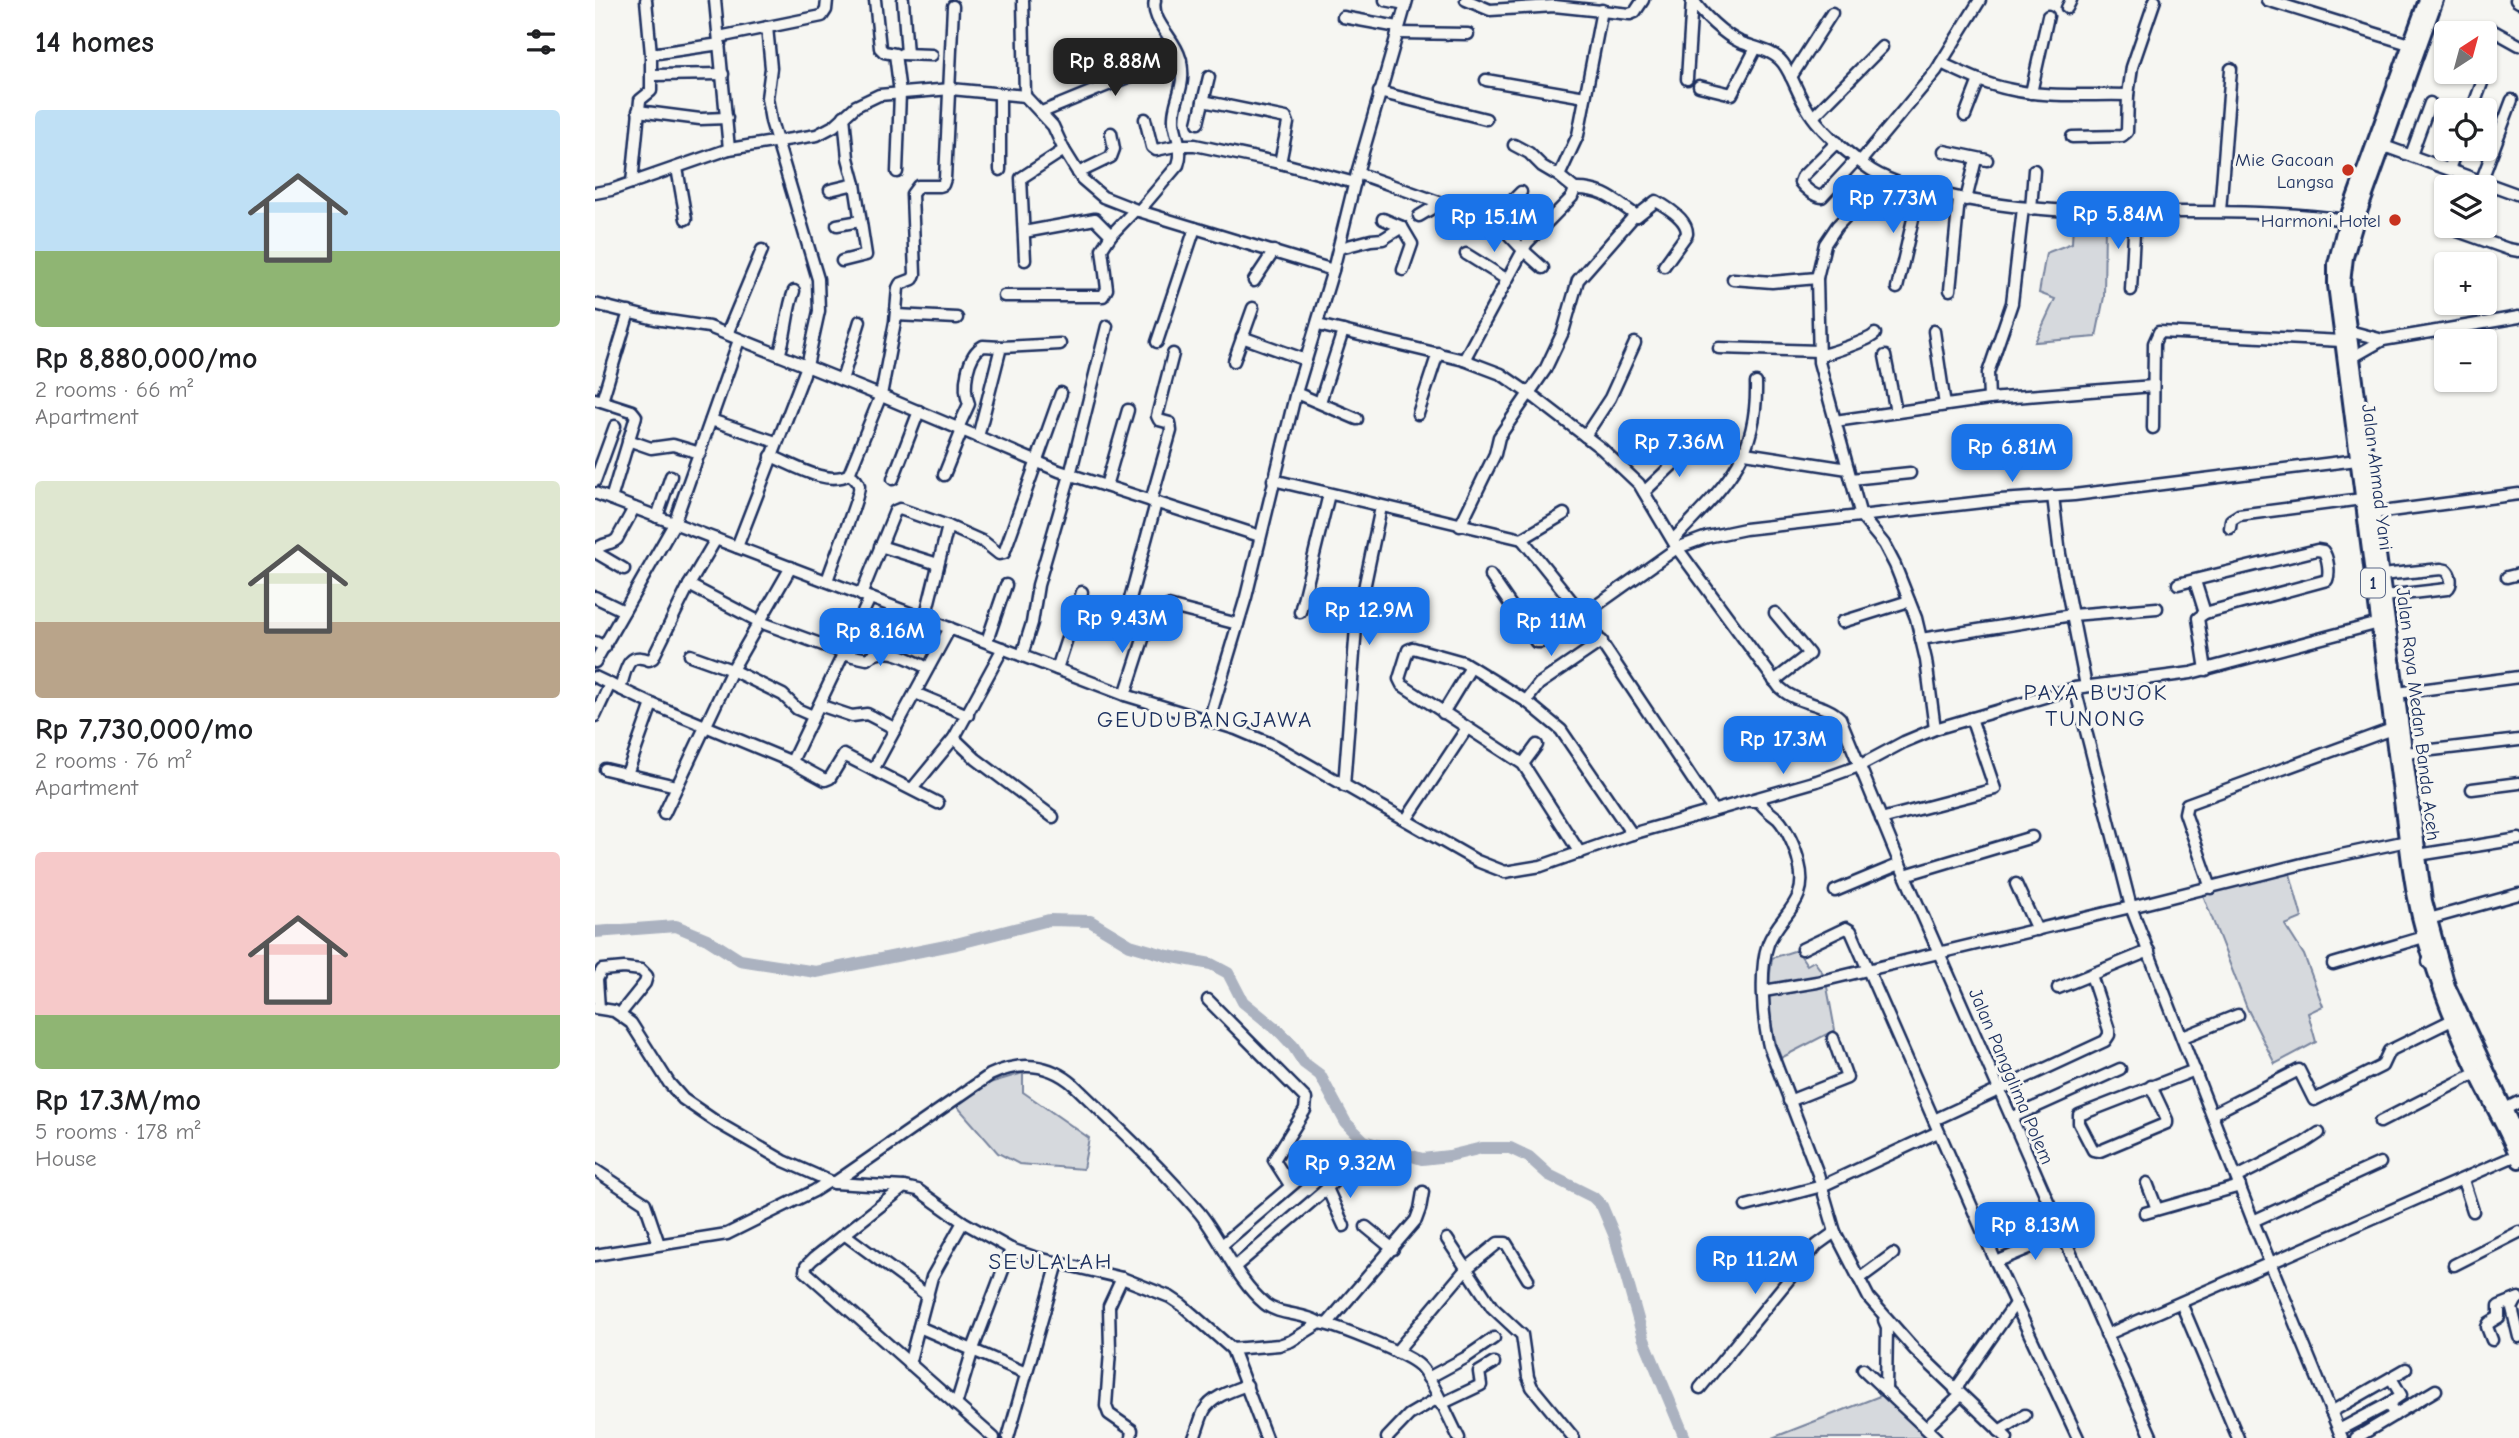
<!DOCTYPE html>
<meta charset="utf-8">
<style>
:root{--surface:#fff;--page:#f2f2f2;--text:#202124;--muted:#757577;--accent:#1a73e8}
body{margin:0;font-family:"Comic Neue",sans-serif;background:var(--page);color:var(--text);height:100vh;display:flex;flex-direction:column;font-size:26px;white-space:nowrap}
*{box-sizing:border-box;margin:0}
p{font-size:23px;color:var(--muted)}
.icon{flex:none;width:38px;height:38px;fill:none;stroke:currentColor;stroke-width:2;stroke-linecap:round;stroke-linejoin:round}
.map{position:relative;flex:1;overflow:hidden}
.drawer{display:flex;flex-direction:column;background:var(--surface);width:595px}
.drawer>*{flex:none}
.needle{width:46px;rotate:36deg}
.tools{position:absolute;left:1839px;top:21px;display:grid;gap:14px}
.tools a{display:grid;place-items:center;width:63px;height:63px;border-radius:7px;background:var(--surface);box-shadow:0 2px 5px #0004;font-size:35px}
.price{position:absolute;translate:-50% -60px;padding:0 16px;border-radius:14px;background:var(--accent);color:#fff;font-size:23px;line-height:46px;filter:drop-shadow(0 2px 4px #0008)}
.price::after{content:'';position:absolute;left:50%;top:42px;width:21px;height:16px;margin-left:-10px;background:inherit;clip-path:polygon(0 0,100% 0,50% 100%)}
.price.on{background:#222;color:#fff}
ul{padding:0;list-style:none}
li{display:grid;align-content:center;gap:14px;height:371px;padding:0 35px}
li span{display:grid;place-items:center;height:217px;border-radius:7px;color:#555}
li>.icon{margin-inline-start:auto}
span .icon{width:126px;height:126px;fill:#fffc;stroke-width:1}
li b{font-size:30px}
h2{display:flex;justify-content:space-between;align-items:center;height:84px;padding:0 35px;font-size:30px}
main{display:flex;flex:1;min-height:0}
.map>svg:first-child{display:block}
.green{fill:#d6d9dd;stroke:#78849e;stroke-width:2}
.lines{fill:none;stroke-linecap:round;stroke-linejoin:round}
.river{stroke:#abb2c0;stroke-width:12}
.minor-casing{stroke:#1b2f5e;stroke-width:15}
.major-casing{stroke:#1b2f5e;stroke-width:18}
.highway-casing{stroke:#1b2f5e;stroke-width:19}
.minor{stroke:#f6f6f2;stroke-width:10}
.major{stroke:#f6f6f2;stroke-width:12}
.highway{stroke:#f6f6f2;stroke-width:14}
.poi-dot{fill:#c8321e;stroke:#f6f6f2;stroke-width:2.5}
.labels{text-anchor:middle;stroke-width:6;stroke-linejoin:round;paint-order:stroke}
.shield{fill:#f6f6f2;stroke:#5d6b8a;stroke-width:2}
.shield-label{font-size:18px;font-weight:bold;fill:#1b2f5e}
.poi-label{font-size:19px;fill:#1b2f5e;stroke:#f6f6f2;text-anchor:end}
.street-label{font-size:19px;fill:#1b2f5e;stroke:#f6f6f2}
.quarter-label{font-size:23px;letter-spacing:2px;fill:#1b2f5e;stroke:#f6f6f2}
</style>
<main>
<section class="drawer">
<h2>14 homes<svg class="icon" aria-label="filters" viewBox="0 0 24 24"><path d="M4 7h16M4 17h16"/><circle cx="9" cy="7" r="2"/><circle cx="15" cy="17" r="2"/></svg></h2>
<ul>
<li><span style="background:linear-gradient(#bfe0f5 65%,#8fb573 0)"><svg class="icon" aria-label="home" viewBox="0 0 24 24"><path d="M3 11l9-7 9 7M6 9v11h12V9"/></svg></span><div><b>Rp 8,880,000/mo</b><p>2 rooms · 66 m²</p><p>Apartment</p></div></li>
<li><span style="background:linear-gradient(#dfe7d0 65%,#b9a48a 0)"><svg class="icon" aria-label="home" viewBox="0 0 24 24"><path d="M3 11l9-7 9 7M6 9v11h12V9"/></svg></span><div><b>Rp 7,730,000/mo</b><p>2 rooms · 76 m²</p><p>Apartment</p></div></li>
<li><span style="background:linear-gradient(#f6c9c9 75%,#8fb573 0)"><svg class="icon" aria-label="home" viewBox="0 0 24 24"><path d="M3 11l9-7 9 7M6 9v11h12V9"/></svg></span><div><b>Rp 17.3M/mo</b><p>5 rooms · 178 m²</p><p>House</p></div></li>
</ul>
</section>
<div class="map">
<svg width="1924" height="1438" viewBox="0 0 1924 1438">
<rect width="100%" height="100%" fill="#f6f6f2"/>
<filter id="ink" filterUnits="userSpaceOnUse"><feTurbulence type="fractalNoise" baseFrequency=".0143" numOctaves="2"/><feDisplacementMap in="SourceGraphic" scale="14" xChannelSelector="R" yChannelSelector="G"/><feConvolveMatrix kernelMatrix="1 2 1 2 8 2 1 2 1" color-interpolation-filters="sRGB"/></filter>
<g filter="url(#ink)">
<g class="green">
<polygon points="1478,222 1510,223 1509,297 1501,337 1440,342 1460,299 1444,293 1451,253 1477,243"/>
<polygon points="1694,870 1707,918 1690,925 1709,955 1728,1006 1713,1013 1721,1042 1680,1064 1652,1008 1608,895"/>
<path d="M1202,950L1212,965L1219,961L1230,976L1240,1030L1186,1058C1173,1025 1171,993 1177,958Z"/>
<polygon points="428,1073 428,1092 494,1138 488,1169 424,1164 403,1153 361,1105 391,1084"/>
<polygon points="1290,1394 1337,1438 1177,1438"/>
</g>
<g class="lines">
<polyline class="river" points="0,932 81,926 112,939 145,960 221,972 361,944 454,920 495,921 535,945 573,956 616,964 633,973 648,1002 685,1032 698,1046 709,1063 725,1075 751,1123 769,1141 827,1159 854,1156 887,1148 915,1148 934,1157 954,1175 998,1197 1007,1206 1020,1237 1048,1337 1090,1438"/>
<g class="minor-casing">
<g id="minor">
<polyline points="51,0 56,54"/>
<polyline points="120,0 134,149"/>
<polyline points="280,0 285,48 289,52 300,54 305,93 302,172"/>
<polyline points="308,0 312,54"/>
<polyline points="428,0 430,96 458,126 469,150 487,179 508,197 544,211 738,270"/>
<polyline points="790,0 810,4"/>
<polyline points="871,0 895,10 959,6 1035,14 1040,12 1048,0"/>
<path d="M1098,0C1108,15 1128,34 1145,42C1159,48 1178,50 1188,63C1197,75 1202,92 1210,105C1223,129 1248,149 1269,165C1291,182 1317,187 1343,193C1478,227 1615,201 1751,220"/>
<polyline points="1672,0 1814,44"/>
<polyline points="1921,0 1924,2"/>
<polyline points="1472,8 1476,0"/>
<path d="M1007,10L983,135L964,176L980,189C1008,188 1020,201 1042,216L1061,201C1072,207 1093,220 1092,234L1069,266"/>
<polyline points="748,17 803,27"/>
<polyline points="1897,30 1924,45"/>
<polyline points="802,33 873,34"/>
<polyline points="124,37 227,16 231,10 232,0"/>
<polyline points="307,54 337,55"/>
<path d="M1346,63C1368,73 1389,84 1413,89C1451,98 1494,94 1533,95"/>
<polyline points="57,75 128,74"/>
<polyline points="1196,77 1237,13"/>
<polyline points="1092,79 1097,0"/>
<polyline points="891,80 990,97"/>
<polyline points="1104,86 1137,94 1161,48"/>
<polyline points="784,92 891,119"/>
<polyline points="1436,93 1453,16"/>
<polyline points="608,101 691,118 693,123 685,163"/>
<polyline points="1877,110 1887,83"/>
<polyline points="43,111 105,119 132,118"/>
<polyline points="447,112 530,78 586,60"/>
<polyline points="1370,116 1384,80"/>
<polyline points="1218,117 1287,47"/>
<polyline points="550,119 557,147 561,150 585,145 600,145 685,163 760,183"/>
<polyline points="603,123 614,77"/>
<polyline points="1477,137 1527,136 1532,132 1533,95 1537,67 1560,0"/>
<path d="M1242,142L1207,177L1205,182C1209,188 1219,196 1227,197L1262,159"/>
<polyline points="919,145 934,153 947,166 964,176"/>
<polyline points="1789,146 1924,195"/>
<polyline points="1349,151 1392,160"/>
<polyline points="1816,155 1835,103"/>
<polyline points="1265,162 1341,71 1385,0"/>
<polyline points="82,168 91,219"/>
<polyline points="1854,169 1862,149"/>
<polyline points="405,170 405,94"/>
<polyline points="483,173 516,157 519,149 516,133"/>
<polyline points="762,173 883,216 899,219 928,250 948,268"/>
<polyline points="1289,177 1242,226 1230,244 1222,278 1224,362 1266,516 1289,544 1300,565 1321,618 1331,660 1340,729"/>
<polyline points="1886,182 1917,100"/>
<polyline points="37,183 45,100 56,91 56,54 125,44"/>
<polyline points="235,190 260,184"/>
<polyline points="0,193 16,190 134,149 222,135 239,126 261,106 284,95 356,89 430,96"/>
<polyline points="1371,200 1381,159"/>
<polyline points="1436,209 1439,170"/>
<path d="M544,211L583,165C589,149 581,137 579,122C577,101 593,87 585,58C580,38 555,21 560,0"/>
<polyline points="1625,211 1636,69"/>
<polyline points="824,216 846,203"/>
<polyline points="788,219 807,227 817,244 808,270"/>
<polyline points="899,219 926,192"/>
<polyline points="242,225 265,221"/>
<polyline points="1854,228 1913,249 1924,251"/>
<polyline points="429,232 500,219 516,235"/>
<polyline points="745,248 776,240 788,239 807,227"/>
<polyline points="871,254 911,279"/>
<polyline points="430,260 426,178 469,150"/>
<polyline points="247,261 271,255 260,184 253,158 249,116"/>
<polyline points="1138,279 1177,282 1222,278"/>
<polyline points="659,281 679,251"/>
<polyline points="1302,288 1325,189"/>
<polyline points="1355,290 1364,199"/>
<polyline points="1536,290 1540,214"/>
<polyline points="409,296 508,296 512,289 507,249 516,235 540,210"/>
<polyline points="0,304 60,319 114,327 289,397 464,471 665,536"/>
<polyline points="301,315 362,318"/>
<path d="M723,325L869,360L906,374L942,399L1007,449L1044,484L1082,548L1185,688C1203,705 1229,702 1245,718L1305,864L1557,1438"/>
<polyline points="1339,331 1350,405"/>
<polyline points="1754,331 1788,340"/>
<polyline points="132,334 167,250"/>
<polyline points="647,337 711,360"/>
<polyline points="562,342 600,228"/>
<polyline points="1124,348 1224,351"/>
<path d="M184,355C192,334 191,312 199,291"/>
<path d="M1224,355C1231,355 1275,340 1280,334"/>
<polyline points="1290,356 1301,412"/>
<polyline points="1758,357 1788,340 1924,317"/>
<polyline points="869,360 932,243 977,197 980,189"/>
<polyline points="639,361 658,308"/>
<polyline points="247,380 265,321"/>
<polyline points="701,393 762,419"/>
<polyline points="0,399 37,411 41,416 16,499"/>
<polyline points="1394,399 1393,373 1417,303 1428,208"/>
<polyline points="7,401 34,312"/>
<polyline points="725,402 748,331"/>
<polyline points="823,414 843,353"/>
<polyline points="116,420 181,442"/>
<polyline points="1240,421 1394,399 1558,386"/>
<path d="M363,428L374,404C367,387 372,355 388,346L406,347"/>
<polyline points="1558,428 1559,343 1564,332 1747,341"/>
<polyline points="990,436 1015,398 1040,343"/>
<polyline points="383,437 406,347 465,344"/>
<polyline points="33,440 56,448 78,445 105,453"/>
<path d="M176,456C197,464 232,487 254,474L286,395L300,322L303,288L305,284L318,279L320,274L317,194L323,186H345L348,185L350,179L358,6"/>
<polyline points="349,475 367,430"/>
<polyline points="298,479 324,411"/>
<polyline points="1256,479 1315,473"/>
<polyline points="678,480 927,539 969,514"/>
<polyline points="0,481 20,426"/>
<polyline points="511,486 533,410"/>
<polyline points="1049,492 1110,434 1150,453 1253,469"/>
<polyline points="0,493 530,695 641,729 681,746 882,861 910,872 946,866 1037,834 1222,781 1264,766 1309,742 1340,729 1480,688 1596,673 1784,623"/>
<polyline points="1458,496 1465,554 1491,686"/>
<polyline points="556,501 576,431 575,423 564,420 562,416 578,354"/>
<polyline points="1772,514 1924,494"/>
<polyline points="62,517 76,476"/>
<polyline points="865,526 900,454 904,437 950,370 968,332 983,280 1040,215"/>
<polyline points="1635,528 1636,520 1644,515 1767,499"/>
<path d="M1078,540C1127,488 1163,460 1161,383"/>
<polyline points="285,546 343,564"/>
<polyline points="142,547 212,366 224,311 223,279 176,121 172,98 176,68 172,27"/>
<path d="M0,551C8,541 15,546 22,539L39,508"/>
<polyline points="0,552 29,569"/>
<polyline points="895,575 941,642 946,642 988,615 927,539"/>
<path d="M1786,575L1846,569L1851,570C1856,574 1858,585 1852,589L1790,596"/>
<polyline points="1912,577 1924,574"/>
<path d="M232,581C236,567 266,493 264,486C263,480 259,477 254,474"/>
<polyline points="1600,581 1610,613"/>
<path d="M1583,584L1722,550L1728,551C1733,557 1735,573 1732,580L1610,613L1603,618L1611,670"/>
<path d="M94,585L165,622L258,656L272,659C292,643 313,659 333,668"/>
<polyline points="266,595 300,511 305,509 353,526"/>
<polyline points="0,597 29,611"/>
<polyline points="573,606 643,624"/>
<polyline points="532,610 561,503"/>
<polyline points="705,612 734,494"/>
<polyline points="330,618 353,526 389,542 404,554 409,553 466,393"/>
<polyline points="1247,622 1314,601"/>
<polyline points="1326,639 1477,615 1562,608"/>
<polyline points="392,641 411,585"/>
<polyline points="0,642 10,647"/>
<polyline points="95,655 137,670 188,695 202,709 218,716"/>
<polyline points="427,655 437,623 443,585 475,475 512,326"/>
<polyline points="0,662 79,524 144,340"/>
<polyline points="462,669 487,592"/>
<polyline points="0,677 57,704 195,761 198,759 275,598"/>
<polyline points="1179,681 1214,654 1180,613"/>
<polyline points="1480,688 1536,907 1658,1221 1747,1438"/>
<path d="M25,689C31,671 31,651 54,660L58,658L94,585L121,539"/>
<polyline points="320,693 373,715"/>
<polyline points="1802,693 1924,677"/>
<polyline points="530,695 553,624"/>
<polyline points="931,701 944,684 1007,641"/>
<polyline points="224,705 257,716 272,714 301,729"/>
<polyline points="848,713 876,667"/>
<polyline points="0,716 15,684"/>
<polyline points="614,720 651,597 700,396 738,270 762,173 812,0"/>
<polyline points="359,738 381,759 458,817"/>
<polyline points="1811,753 1924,740"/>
<polyline points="195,761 230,780 235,778 249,755 343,803"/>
<polyline points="928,764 942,745"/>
<polyline points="10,769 81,786"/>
<polyline points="278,770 355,628"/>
<polyline points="32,774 57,704"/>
<polyline points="749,786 761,627 786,507"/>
<polyline points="317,789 359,738 408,648"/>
<polyline points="1877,789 1924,783"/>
<path d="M1156,801H1164C1169,809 1176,813 1183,819C1192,829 1201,849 1204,863C1215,904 1185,913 1173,944C1164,969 1168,1021 1174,1046L1223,1174L1240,1232L1274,1298L1320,1350L1412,1438"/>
<polyline points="1118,810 988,615 1082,548 1112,537 1150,529 1405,500 1479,495 1762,460"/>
<polyline points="69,814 137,670 196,567"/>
<polyline points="1286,819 1400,789 1376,718"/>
<polyline points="811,820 872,728"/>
<polyline points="985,853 928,764 807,685 804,679 813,650 818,648 868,662 931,701 966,730 1037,834"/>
<polyline points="1823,855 1924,839"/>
<polyline points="1310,875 1437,837"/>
<polyline points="1421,884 1442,930"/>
<polyline points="1616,888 1590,813 1592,804 1797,729"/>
<polyline points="1240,891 1305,864"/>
<polyline points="1834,919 1924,894"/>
<polyline points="1207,949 1251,928 1256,931 1401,1262 1483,1438"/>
<polyline points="1738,964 1829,937"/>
<polyline points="1463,988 1554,951"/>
<polyline points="1169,991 1222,982 1536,907 1723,860 1812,841"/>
<polyline points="613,1000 711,1099 710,1110 679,1160 695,1185"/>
<path d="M0,1008L19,1011L36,1023L74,1083L88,1099L123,1123L189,1161L239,1183L309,1187L323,1190L368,1222L416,1249L439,1257L527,1278L575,1297L587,1305L637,1349L684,1345L696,1341L725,1323C743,1326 813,1354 825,1366C837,1378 855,1421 864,1438"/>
<polyline points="4,1008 2,979 7,970 29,968 46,970 52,976 50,983 25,1014"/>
<polyline points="1588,1037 1643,1015"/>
<polyline points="1556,1086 1572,1120 1572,1123 1505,1151 1498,1150 1484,1123 1484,1115 1600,1070"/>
<polyline points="1194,1101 1252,1078 1238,1038"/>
<polyline points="1910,1109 1924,1102"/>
<polyline points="1617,1114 1704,1070 1719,1100 1787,1066 1794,1051 1857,1020"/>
<polyline points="1416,1118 1525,1069"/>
<polyline points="1339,1120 1510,1041 1514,1035 1514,1030 1496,975"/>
<polyline points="1785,1122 1881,1073"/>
<polyline points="0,1170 50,1203 64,1244"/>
<polyline points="1642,1177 1709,1143 1724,1133"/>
<polyline points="1868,1180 1878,1211"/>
<path d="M239,1183L395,1075C425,1061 454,1063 479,1085C521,1126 566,1167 604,1212C627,1240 641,1280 670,1304C685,1316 708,1312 725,1323"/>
<polyline points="1552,1183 1562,1209"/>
<polyline points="309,1187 218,1259 211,1266 210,1271 399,1438"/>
<polyline points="732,1188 749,1226"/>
<polyline points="1151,1206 1227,1186 1343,1132"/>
<polyline points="1550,1213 1645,1186"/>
<polyline points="1658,1221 1785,1163"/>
<polyline points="771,1227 798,1249"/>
<polyline points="249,1234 333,1296"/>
<polyline points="852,1239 897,1307 927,1335 933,1377 937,1387 979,1438"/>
<polyline points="627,1245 724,1162"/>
<polyline points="0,1255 132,1234 219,1191 233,1182"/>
<polyline points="1401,1262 1467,1234"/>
<polyline points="1859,1265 1924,1232"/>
<polyline points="641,1266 729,1191 752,1169"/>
<polyline points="527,1278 514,1306 515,1351 511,1406 514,1414 537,1430 536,1438"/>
<polyline points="1264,1279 1298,1254"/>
<polyline points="1922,1299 1917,1308 1924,1337"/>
<polyline points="1586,1303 1643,1438"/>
<polyline points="1289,1320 1292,1327 1291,1390"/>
<polyline points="732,1324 821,1220 825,1209 828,1192"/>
<polyline points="324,1327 431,1373"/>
<polyline points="1511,1335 1922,1155"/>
<polyline points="1897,1340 1892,1327 1894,1323 1904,1317 1904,1306 1924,1298"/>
<polyline points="637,1349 671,1438"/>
<polyline points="801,1352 871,1269 903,1243 911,1243 933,1279"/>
<polyline points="314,1364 337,1277 368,1222"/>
<polyline points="1268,1369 1341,1438"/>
<polyline points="833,1378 870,1358 899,1338"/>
<polyline points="1105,1388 1222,1245 1240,1232"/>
<polyline points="1360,1390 1421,1302"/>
<polyline points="846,1404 886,1385 884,1372 899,1363"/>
<polyline points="1793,1404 1806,1395 1796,1378"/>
<polyline points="361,1405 378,1349 416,1249"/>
<polyline points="1736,1412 1811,1369"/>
<polyline points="1331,1428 1366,1395"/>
<polyline points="1744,1430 1793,1404 1800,1415"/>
<polyline points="1404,1431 1430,1415"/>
<polyline points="413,1438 463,1263"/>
<path d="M599,1438C603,1429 605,1419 609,1411C616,1397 638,1390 652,1385"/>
<polyline points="792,1438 814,1415 843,1398"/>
<polyline points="1761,1438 1841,1390"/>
</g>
</g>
<g class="major-casing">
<g id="major">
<path d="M1831,0L1751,220L1740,264V285L1814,863C1824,937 1849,1005 1881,1073C1895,1102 1912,1131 1924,1161"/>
<polyline points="1841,0 1761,223 1751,257 1748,283 1830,901 1853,986 1924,1139"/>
</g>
</g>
<g class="highway-casing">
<g id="highway">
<polyline points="1800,83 1810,87"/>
<polyline points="1835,962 1844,960"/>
</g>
</g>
<use href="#minor" class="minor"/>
<use href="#major" class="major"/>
<use href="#highway" class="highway"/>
</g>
</g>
<g class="poi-dot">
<circle cx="1753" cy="170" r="7"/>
<circle cx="1800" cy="220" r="7"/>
</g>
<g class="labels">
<rect class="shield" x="1766" y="568.5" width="24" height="29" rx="5"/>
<g class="shield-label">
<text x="1778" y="589">1</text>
</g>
<g class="poi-label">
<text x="1739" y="166">Mie Gacoan<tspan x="1739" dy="22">Langsa</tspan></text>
<text x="1786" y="227">Harmoni Hotel</text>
</g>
<g class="street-label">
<text transform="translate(1783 477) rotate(83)" y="7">Jalan Ahmad Yani</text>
<text transform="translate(1824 714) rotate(83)" y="7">Jalan Raya Medan Banda Aceh</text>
<text transform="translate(1417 1076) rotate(67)" y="7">Jalan Pangglima Polem</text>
</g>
<g class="quarter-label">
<text x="1501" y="700">PAYA BUJOK<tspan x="1501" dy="26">TUNONG</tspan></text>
<text x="610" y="727">GEUDUBANGJAWA</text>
<text x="456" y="1269">SEULALAH</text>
</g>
</g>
</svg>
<div class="tools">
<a><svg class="needle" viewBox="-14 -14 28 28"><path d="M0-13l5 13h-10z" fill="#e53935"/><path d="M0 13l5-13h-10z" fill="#757577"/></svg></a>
<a><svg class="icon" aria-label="locate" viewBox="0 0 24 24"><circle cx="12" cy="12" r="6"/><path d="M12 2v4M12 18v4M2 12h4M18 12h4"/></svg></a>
<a><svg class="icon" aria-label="layers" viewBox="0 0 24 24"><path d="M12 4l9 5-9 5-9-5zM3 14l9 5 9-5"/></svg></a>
<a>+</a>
<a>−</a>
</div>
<b class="price on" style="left:520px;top:98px">Rp 8.88M</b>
<b class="price" style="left:1298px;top:235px">Rp 7.73M</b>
<b class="price" style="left:1523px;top:251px">Rp 5.84M</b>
<b class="price" style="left:899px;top:254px">Rp 15.1M</b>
<b class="price" style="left:1084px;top:479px">Rp 7.36M</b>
<b class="price" style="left:1417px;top:484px">Rp 6.81M</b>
<b class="price" style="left:774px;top:647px">Rp 12.9M</b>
<b class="price" style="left:527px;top:655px">Rp 9.43M</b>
<b class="price" style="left:956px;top:658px">Rp 11M</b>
<b class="price" style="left:285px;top:668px">Rp 8.16M</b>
<b class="price" style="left:1188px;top:776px">Rp 17.3M</b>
<b class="price" style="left:755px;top:1200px">Rp 9.32M</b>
<b class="price" style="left:1440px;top:1262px">Rp 8.13M</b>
<b class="price" style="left:1160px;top:1296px">Rp 11.2M</b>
</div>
</main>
